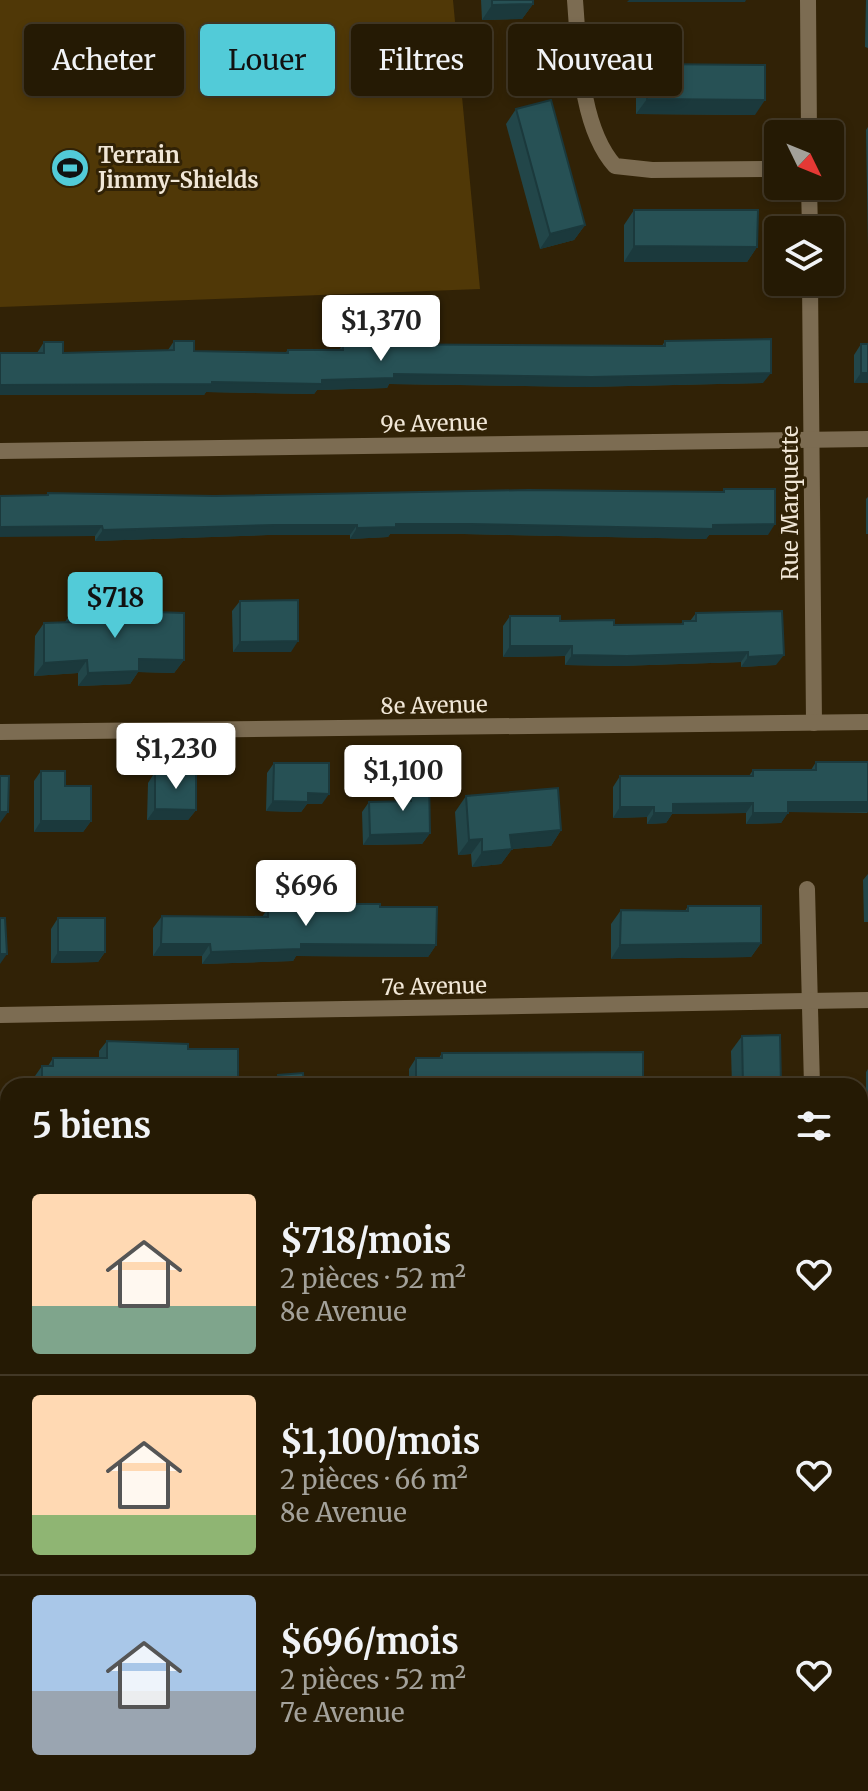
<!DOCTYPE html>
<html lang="fr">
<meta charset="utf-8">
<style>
:root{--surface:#251a04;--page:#2d230e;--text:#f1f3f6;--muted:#a3a19a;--line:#423826;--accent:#52cbd8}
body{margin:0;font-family:Merriweather,serif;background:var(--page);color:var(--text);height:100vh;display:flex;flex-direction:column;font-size:30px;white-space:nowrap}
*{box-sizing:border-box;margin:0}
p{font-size:26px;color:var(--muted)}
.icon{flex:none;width:44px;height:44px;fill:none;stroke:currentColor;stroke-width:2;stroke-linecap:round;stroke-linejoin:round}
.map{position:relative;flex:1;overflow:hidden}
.panel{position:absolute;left:0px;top:1078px;width:868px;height:714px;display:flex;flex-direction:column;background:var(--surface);border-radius:24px 24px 0 0;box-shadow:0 4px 12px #0003,0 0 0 2px var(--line)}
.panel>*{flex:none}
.guide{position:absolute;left:24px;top:24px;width:820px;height:72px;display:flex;gap:16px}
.needle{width:52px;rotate:133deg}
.tools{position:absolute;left:764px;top:120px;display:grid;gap:16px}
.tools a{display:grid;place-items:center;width:80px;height:80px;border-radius:8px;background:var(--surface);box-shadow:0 4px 12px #0003,0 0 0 2px var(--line);font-size:40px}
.price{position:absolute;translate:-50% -68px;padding:0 18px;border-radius:8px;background:#fff;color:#222;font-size:26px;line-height:52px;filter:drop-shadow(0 2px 4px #0008)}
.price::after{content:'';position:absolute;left:50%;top:48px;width:24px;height:18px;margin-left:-12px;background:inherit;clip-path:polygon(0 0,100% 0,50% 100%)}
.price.on{background:var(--accent);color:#111}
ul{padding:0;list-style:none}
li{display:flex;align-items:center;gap:24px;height:200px;padding:0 32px}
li+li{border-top:2px solid var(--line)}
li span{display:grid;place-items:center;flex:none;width:224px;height:160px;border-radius:8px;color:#555}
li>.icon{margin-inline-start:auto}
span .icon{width:96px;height:96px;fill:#fffc;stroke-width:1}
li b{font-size:34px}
h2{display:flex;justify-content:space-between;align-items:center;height:96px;padding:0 32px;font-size:34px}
.chip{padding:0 28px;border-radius:8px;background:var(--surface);box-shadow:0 4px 12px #0003,0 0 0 2px var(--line);font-size:28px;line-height:72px}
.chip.on{background:var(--accent);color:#111}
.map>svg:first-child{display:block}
.green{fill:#503807}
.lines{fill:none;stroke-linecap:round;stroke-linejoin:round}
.minor{stroke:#7c6c52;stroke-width:16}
.wall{fill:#224649}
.shaded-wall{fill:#1b393c}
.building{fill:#275155;stroke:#1b393c;stroke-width:2}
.labels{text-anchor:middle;stroke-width:6;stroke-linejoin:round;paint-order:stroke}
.poi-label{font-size:22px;font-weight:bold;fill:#f0e6d6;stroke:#312206;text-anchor:start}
.street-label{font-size:22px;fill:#f0e6d6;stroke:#312206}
</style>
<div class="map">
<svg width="868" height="1791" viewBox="0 0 868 1791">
<rect width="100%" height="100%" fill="#312206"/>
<polygon class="green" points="0,0 453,0 480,289 0,307"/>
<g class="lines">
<g class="minor">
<path d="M575,0C579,51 580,127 615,166L652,170L778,169"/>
<polyline points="808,0 809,134"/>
<polyline points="809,186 810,230"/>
<polyline points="810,282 814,723"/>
<polyline points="0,451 868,439"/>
<polyline points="0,732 868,722"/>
<polyline points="807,889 812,1086"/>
<polyline points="0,1015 868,1000"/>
<polyline points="860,1267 868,1267"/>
<polyline points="0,1297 8,1297"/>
<polyline points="860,1569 868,1569"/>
<polyline points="0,1580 8,1580"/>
<polyline points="835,1784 835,1791"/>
</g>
</g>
<g class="wall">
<polygon points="481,0 533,0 533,4 522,19 482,20"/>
<polygon points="866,0 868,0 868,48 865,47"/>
<polygon points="647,64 755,115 636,114 636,79"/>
<polygon points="516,109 585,225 574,240 540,249 506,124"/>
<polygon points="868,127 868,249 866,130"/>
<polygon points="634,210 757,247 747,262 624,262 624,225"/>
<polygon points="174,341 194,351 285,353 288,350 339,350 343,344 662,346 665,341 763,383 585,387 389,384 387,388 317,390 314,394 206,392 204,395 0,395 0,353 37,353 44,342 63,353 168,350"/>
<polygon points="861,344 868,344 868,383 854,383 854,355"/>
<polygon points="724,489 768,535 709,535 706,539 463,534 390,534 388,537 350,539 350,535 268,535 95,541 95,536 46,495 48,493 214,496 722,492"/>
<polygon points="868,497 868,534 866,534 866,499"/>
<polygon points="240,601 291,652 233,652 232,611"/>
<polygon points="74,608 102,620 150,618 154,612 184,660 174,673 138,672 130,684 78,686 78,673 34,676 35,636 44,623 65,622"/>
<polygon points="696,613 776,665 741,667 741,662 619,666 565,665 565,656 503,657 503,626 510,616 614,625 681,624 683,621 690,621"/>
<polygon points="816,762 868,813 788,812 781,823 746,824 746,813 672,814 666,823 647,824 647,817 613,818 613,787 620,776 749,776 753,770 811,770"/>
<polygon points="274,763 322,804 307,804 301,812 266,811 267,773"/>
<polygon points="41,771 65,786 91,821 83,832 34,832 34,781"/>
<polygon points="155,772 196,810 188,820 147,820 148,783"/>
<polygon points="410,778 430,833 422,844 363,845 362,812 369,802 403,801 403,789"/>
<polygon points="466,796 561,830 551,846 512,849 501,864 472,867 471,854 458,855 455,812"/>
<polygon points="868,874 868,922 864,922 863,880"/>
<polygon points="310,904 380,907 436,945 428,957 296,956 293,961 202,964 202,956 153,956 153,928 162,916 262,917 268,908 308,908"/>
<polygon points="688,906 761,943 751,957 611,959 611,924 621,910 685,911"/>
<polygon points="58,918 105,952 98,962 51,963 51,929"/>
<polygon points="742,1036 781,1086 732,1086 731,1051"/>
<polygon points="107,1041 188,1049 238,1086 35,1086 35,1076 42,1066 48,1066 53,1058 99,1058 99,1051"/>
<polygon points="442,1053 643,1086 409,1086 409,1069 416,1058 439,1058"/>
<polygon points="868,1069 868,1194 866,1194 863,1139 866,1135 866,1072"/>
<polygon points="278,1075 304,1086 271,1086"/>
<polygon points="56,1784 472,1784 468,1791 53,1791"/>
<rect x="520" y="1784" width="120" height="7"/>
<rect x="649" y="1784" width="148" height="7"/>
</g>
<g class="shaded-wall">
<polygon points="629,0 746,0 745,2 627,2"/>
<polygon points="533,4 522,19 482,20 492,5"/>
<polygon points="647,99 765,100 755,115 636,114"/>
<polygon points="585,225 574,240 540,249 550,234"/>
<polygon points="634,246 757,247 747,262 624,262"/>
<polygon points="771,373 763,383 585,387 389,384 387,388 317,390 314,394 206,392 204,395 0,395 0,385 322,380 394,374"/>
<polygon points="861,373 868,373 868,383 854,383"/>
<polygon points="396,524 713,525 775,524 768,535 709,535 706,539 463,534 390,534 388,537 350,539 357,528"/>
<polygon points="275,525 357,525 350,535 268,535 95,541 103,530"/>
<polygon points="102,526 95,536 0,537 0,527"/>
<polygon points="298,641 291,652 233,652 240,642"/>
<polygon points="510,646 572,646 565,656 503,657"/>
<polygon points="748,652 741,662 619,666 565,665 572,655"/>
<polygon points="784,655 776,665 741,667 748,657"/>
<polygon points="139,659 184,660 174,673 138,672 130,684 78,686 88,673"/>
<polygon points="87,660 78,673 34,676 44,663"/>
<polygon points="308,793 329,794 322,804 307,804 301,812 266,811 273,801"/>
<polygon points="788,802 868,802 868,812 780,812"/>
<polygon points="753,803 746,813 672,814 666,823 647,824 654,813 673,804"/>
<polygon points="620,807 654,807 647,817 613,818"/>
<polygon points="155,809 196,810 188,820 147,820"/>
<polygon points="0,812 8,812 0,823"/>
<polygon points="753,813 788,813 781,823 746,824"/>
<polygon points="41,821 91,821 83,832 34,832"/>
<polygon points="561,830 551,846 500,850 510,835"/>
<polygon points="430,833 422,844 363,845 370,835"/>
<polygon points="482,839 471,854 458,855 469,840"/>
<polygon points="512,849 501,864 472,867 482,852"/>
<polygon points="761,943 751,957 611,959 620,945"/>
<polygon points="161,944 210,944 202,956 153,956"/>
<polygon points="301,944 436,945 428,957 296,956 293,961 202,964 211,952"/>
<polygon points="58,952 105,952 98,962 51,963"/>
<polygon points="0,954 7,954 0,964"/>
<polygon points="153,1078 148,1086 76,1086 81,1079"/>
<polygon points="595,1083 593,1086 461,1086 462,1085"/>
<rect x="0" y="1229" width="8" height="10"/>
<rect x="0" y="1386" width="8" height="10"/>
<rect x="0" y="1512" width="8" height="12"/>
<rect x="0" y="1664" width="8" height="10"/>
<polygon points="425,1785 472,1785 468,1791 421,1791"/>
<polygon points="713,1787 711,1791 654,1791 657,1788"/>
</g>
<g class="building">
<polygon points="492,0 533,0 533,4 492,5"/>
<polygon points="647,64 765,65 765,100 647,99"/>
<polygon points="551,100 585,225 550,234 516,109"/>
<polygon points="634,210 758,210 757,247 634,246"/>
<polygon points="771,339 771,373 592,377 394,374 394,378 322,380 322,384 212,382 212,384 0,385 0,353 44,353 44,342 63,342 63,353 174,350 174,341 194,341 194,351 288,353 288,350 343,350 343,344 665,346 665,341"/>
<rect x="861" y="344" width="7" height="29"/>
<polygon points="724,489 775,489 775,524 713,525 713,529 470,524 396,524 396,527 357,528 357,525 275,525 103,530 102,526 0,527 0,496 48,495 48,493 214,496 528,490 724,492"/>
<polygon points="298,600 298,641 240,642 240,601"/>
<polygon points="101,607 102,620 154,617 154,612 184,613 184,660 139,659 139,671 88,673 87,660 44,663 44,623 74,622 74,608"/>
<polygon points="782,611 784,655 748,657 748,652 627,656 572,655 572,646 510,646 510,616 560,616 560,621 614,620 614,625 683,624 683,621 696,621 696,613"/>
<polygon points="816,762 868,762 868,802 788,802 788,813 753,813 753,803 673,804 673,813 654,813 654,807 620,807 620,776 753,776 753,770 816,770"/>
<polygon points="274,763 329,763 329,794 308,793 308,802 273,801"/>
<polygon points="41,771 65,771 65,786 91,786 91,821 41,821"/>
<polygon points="155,772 196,772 196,810 155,809"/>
<polygon points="0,776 9,776 8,812 0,812"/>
<polygon points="410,778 429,778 430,833 370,835 369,802 411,801"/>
<polygon points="558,788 561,830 510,835 512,849 482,852 482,839 469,840 466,796"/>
<polygon points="310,904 380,904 380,907 437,907 436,945 301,944 301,949 211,952 210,944 161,944 162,916 268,917 268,908 310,908"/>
<polygon points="688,906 761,906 761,943 620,945 621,910 688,911"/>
<polygon points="0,918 5,918 7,954 0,954"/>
<rect x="58" y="918" width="47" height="34"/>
<polygon points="780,1035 781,1086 743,1086 742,1036"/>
<polygon points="107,1041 188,1044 188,1049 238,1049 238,1086 153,1086 153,1078 81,1079 81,1086 42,1086 42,1066 53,1066 53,1058 107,1058"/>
<polygon points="643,1052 643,1086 595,1086 595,1083 416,1086 416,1058 442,1058 442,1053"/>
<polygon points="303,1073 304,1086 279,1086 278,1075"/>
<rect x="370" y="1080" width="30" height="6"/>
<rect x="0" y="1182" width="8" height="47"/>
<rect x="0" y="1340" width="8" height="46"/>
<rect x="0" y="1471" width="8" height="41"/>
<rect x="0" y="1627" width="8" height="37"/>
<polygon points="0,1747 8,1747 8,1784 14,1784 14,1791 0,1791"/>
<polygon points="60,1784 472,1784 472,1785 425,1785 425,1791 60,1791"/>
<rect x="528" y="1784" width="112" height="7"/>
<polygon points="657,1784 797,1784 797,1791 714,1791 713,1787 657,1788"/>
</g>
<defs>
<g id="stadium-disc" transform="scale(2)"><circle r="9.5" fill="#52cbd8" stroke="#312206"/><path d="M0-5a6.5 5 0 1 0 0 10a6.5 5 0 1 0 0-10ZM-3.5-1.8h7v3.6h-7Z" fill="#111"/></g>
</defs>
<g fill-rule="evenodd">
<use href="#stadium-disc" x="70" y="168"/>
</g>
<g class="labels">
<g class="poi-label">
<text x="98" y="163">Terrain<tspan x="98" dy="25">Jimmy-Shields</tspan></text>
</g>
<g class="street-label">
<text transform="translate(434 423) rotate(-1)" y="8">9e Avenue</text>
<text transform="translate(790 503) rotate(-90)" y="8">Rue Marquette</text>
<text transform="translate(434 705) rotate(-1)" y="8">8e Avenue</text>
<text transform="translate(434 986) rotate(-1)" y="8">7e Avenue</text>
</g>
</g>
</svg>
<div class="tools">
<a><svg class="needle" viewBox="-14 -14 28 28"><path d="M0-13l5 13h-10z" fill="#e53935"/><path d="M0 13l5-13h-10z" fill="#a3a19a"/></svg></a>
<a><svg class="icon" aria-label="layers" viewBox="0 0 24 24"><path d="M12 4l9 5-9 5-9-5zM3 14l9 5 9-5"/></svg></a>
</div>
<b class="price" style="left:381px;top:363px">$1,370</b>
<b class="price on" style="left:115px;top:640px">$718</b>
<b class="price" style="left:176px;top:791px">$1,230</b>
<b class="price" style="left:403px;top:813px">$1,100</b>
<b class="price" style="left:306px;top:928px">$696</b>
<div class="guide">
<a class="chip">Acheter</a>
<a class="chip on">Louer</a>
<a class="chip">Filtres</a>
<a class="chip">Nouveau</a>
</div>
<section class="panel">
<h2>5 biens<svg class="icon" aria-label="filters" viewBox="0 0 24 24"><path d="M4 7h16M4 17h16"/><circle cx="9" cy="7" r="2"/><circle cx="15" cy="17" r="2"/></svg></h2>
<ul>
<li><span style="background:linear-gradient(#ffd9b3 70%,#7fa58c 0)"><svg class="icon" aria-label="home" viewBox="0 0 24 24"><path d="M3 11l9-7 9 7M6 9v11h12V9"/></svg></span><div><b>$718/mois</b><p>2 pièces · 52 m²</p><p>8e Avenue</p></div><svg class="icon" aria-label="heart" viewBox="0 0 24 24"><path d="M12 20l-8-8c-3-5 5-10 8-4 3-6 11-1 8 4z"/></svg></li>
<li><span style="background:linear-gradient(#ffd9b3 75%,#8fb573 0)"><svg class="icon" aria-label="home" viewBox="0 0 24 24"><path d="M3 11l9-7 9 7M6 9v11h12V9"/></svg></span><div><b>$1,100/mois</b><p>2 pièces · 66 m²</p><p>8e Avenue</p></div><svg class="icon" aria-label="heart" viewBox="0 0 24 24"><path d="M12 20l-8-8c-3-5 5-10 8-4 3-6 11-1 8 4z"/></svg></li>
<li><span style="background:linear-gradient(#a9c7e8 60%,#9aa5b1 0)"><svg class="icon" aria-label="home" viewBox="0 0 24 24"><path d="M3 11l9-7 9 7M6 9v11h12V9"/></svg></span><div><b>$696/mois</b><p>2 pièces · 52 m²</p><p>7e Avenue</p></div><svg class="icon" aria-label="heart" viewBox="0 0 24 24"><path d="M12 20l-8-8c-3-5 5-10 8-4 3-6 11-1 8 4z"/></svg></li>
</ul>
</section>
</div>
